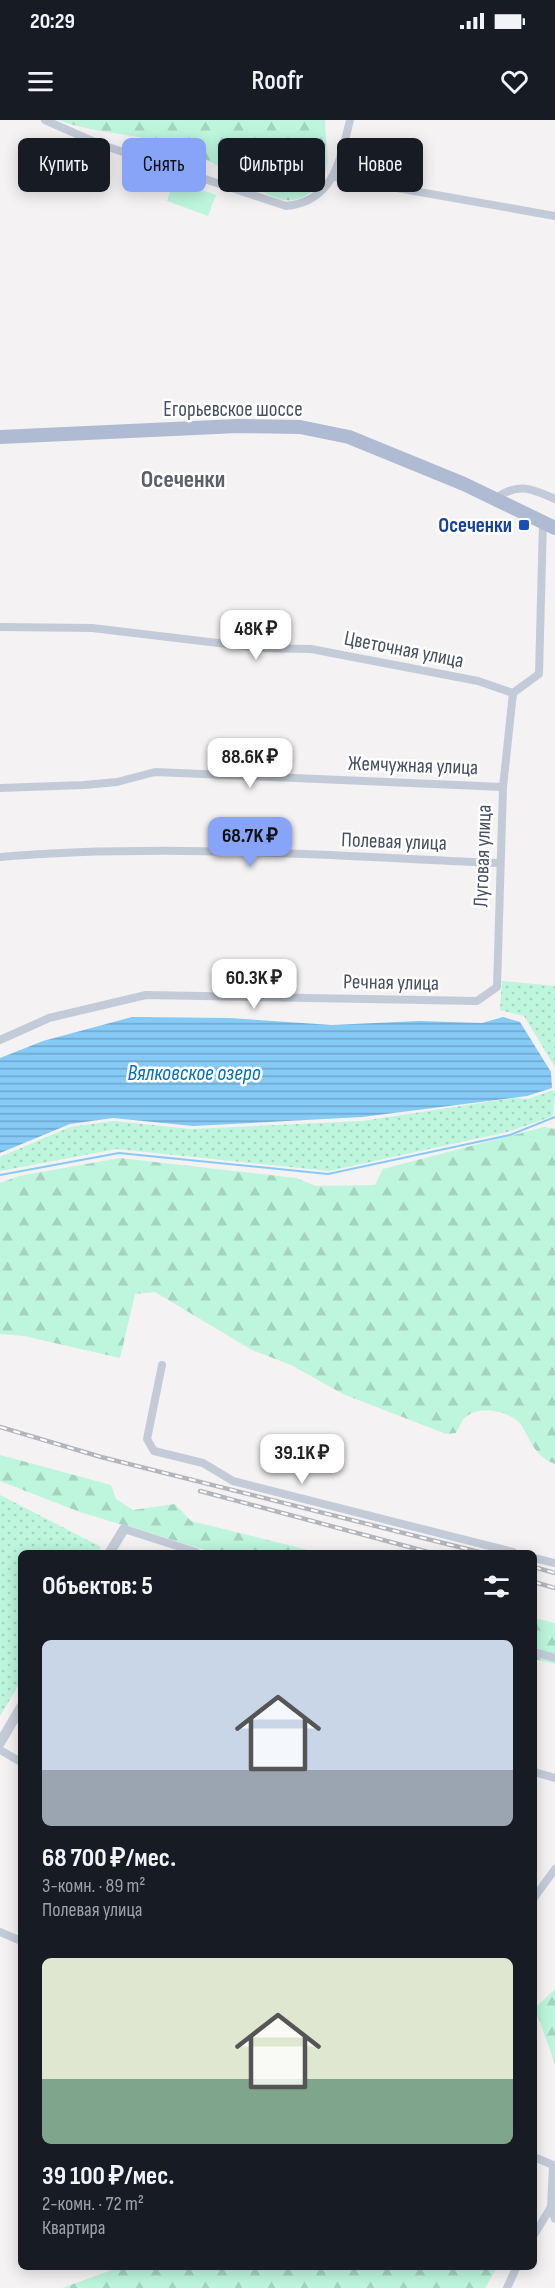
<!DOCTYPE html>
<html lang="ru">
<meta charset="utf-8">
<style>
:root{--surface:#171b24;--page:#20242c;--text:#f1f3f6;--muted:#9ea1a6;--accent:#87a4f8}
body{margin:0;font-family:"Sofia Sans Condensed",sans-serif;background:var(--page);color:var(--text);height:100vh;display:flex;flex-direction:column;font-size:22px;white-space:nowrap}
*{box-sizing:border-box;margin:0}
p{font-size:20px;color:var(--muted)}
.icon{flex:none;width:33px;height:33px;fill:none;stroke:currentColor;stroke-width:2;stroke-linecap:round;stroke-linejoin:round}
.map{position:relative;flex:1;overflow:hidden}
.details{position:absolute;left:18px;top:1430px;width:519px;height:720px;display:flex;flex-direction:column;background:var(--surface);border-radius:9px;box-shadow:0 3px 15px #0003}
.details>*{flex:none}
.top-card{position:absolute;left:18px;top:18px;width:519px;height:54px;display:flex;gap:12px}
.price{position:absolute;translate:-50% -51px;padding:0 14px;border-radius:12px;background:#fff;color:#222;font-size:20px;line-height:39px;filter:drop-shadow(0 2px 3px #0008)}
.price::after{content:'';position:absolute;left:50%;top:36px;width:18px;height:14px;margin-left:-9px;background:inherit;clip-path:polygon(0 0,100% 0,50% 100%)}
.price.current{background:var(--accent);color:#111}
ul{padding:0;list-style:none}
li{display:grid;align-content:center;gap:12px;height:318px;padding:0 24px}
li span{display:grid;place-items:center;height:186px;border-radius:9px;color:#555}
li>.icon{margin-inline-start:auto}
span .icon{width:108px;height:108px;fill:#fffc;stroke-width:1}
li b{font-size:26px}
h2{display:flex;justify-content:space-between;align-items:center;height:72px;padding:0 24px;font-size:26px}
.tag{padding:0 21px;border-radius:9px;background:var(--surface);box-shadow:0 3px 15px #0003;font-size:21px;line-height:54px}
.tag.current{background:var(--accent);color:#111}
.status{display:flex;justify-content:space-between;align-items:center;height:42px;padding:0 30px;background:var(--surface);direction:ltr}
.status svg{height:16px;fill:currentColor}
header{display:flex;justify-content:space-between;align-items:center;height:78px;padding:0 24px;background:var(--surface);font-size:27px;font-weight:600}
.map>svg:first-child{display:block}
.grass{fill:url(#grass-dots)}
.forest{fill:url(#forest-firs)}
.pitch{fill:#bdf5dd}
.water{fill:url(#water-rules)}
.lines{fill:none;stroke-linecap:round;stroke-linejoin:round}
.stream{stroke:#86caf6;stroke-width:2}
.minor{stroke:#c4cbd8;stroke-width:8}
.tertiary{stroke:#c4cbd8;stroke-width:10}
.primary{stroke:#afbad3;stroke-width:14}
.rail-casing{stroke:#b3b5bd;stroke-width:4.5}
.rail{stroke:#fff;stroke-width:2;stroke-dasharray:7;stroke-linecap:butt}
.transit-dot{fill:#1a4fb4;stroke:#fff;stroke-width:2}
.labels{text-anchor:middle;stroke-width:5;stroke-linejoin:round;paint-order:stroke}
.street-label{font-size:21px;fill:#475062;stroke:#fff}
.transit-label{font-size:21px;font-weight:bold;fill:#164399;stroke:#fff;text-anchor:end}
.water-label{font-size:22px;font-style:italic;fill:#0071bc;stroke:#fff}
.quarter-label{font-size:24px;font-weight:bold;fill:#5d6068;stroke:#fff}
</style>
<div class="status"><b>20:29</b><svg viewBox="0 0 49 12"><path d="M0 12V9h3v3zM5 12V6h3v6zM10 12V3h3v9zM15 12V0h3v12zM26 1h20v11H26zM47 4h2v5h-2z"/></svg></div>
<header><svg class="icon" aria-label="menu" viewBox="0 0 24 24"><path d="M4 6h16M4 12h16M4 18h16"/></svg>Roofr<svg class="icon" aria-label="heart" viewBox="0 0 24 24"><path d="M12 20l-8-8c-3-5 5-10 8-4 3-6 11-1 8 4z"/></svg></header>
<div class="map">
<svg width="555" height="2168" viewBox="0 0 555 2168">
<defs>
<pattern id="grass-dots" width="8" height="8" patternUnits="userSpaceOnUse" patternTransform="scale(1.5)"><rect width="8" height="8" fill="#bdf5dd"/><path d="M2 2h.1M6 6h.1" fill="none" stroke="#a4d4c0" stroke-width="1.8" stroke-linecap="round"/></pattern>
<pattern id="forest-firs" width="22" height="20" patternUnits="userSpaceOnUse" patternTransform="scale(1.5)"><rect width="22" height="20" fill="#bdf5dd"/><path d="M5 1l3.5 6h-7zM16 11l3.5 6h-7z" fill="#a4d4c0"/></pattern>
<pattern id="water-rules" width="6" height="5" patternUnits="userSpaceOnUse" patternTransform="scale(1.5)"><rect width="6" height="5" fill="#86caf6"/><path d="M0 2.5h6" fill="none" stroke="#6fa6cb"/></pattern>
</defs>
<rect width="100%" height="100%" fill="#f4f2f2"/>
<g class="grass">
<polygon points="502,861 555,866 555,947 524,896 500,890"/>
<polygon points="553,970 555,974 553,996 511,1011 329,1051 117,1029 0,1051 0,1037 70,1007 114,1001 191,1009 362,1001 514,978 528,979"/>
<polygon points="0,1375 101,1427 98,1432 21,1432 21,1561 0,1596"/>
</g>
<g class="forest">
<path d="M58,0H325C325,31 338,59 303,77C277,90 250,61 229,51C207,40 180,26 157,21C123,13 90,12 58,0Z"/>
<path d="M544,1007L555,1009V1344C535,1336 532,1323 522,1306C511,1290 475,1283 462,1301C460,1305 458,1309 456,1313L446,1314L343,1274L291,1245L252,1230L155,1172L135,1174L120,1238L24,1216L0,1214V1063L19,1056L120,1038L296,1058L316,1066L375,1065L383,1049Z"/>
<polygon points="0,1335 111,1365 116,1379 133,1390 175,1384 191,1401 316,1432 212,1432 80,1392 0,1361"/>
<polygon points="534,1498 555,1503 555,1544 534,1539"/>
<polygon points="555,1869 555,1944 535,1888"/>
<polygon points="123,2146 497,2146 497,2147 485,2168 62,2168"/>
</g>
<polygon class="pitch" points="174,60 216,75 208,96 167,81"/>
<polygon class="water" points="132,897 229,898 332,905 419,901 482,903 503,897 520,902 551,952 552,968 527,976 362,997 193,1006 113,998 70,1004 0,1033 0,938 43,921"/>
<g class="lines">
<polyline class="stream" points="0,1055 119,1033 328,1054 510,1015 555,997"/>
<g class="minor">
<path d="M45,0L99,24L286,86C335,81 340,39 350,0"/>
<polyline points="335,57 555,96"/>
<path d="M495,379C517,362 531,368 555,379"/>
<polyline points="0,507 92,508 260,528 311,529 478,561 513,573"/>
<polyline points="0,668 84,665 117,662 155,652 503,667"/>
<path d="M0,737C164,723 334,736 499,743"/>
<polyline points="0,920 49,898 146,875 477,881 497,867 503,667 513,573 539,554 543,402"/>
<polyline points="162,1245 147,1319 154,1331 203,1343 233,1361 513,1432"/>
<polyline points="124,1409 196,1432"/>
<polyline points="534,1438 555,1443"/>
<polyline points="534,1532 555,1538"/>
<polyline points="0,1630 21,1642"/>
<polyline points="534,1652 555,1658"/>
<polyline points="534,1778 555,1749"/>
<polyline points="0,1812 21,1821"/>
<polyline points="534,2037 553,2045"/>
<polyline points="551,2087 555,2099"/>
<polyline points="534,2115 551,2087 553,2045"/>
<polyline points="507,2168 517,2146"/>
</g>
<g class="tertiary">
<polyline points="110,1432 124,1409"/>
<polyline points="0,1623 21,1587"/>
</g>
<polyline class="primary" points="0,317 238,306 300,307 349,317 464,364 555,408"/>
<g class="rail-casing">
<g id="rail">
<polyline points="0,1307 101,1337 479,1432"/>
<polyline points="200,1371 428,1432"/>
<polyline points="534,1447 555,1453"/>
<polyline points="534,1462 555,1468"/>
</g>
</g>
<use href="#rail" class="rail"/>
</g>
<rect class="transit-dot" x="518" y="399" width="12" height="12" rx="3"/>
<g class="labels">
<g class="street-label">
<text x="233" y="296">Егорьевское шоссе</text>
<text transform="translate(404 529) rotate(11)" y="7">Цветочная улица</text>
<text transform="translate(413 645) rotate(2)" y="7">Жемчужная улица</text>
<text transform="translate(394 721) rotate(2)" y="7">Полевая улица</text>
<text transform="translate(482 736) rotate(-88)" y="7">Луговая улица</text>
<text transform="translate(391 862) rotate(1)" y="7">Речная улица</text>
</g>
<g class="transit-label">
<text x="512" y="412">Осеченки</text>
</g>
<g class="water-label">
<text x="194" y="960">Вялковское озеро</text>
</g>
<g class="quarter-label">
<text x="183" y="367">Осеченки</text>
</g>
</g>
</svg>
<b class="price" style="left:256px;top:541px">48K ₽</b>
<b class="price" style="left:250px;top:669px">88.6K ₽</b>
<b class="price current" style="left:250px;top:748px">68.7K ₽</b>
<b class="price" style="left:254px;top:890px">60.3K ₽</b>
<b class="price" style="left:302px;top:1365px">39.1K ₽</b>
<div class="top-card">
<a class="tag">Купить</a>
<a class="tag current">Снять</a>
<a class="tag">Фильтры</a>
<a class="tag">Новое</a>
</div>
<section class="details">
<h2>Объектов: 5<svg class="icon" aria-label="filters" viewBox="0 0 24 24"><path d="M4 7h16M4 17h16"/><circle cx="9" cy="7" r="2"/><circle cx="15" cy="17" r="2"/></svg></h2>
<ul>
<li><span style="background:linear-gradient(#c9d6e8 70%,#9aa5b1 0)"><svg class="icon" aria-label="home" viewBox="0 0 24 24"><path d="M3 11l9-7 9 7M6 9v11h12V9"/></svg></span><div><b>68 700 ₽/мес.</b><p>3-комн. · 89 m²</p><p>Полевая улица</p></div></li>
<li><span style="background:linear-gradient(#dfe7d0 65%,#7fa58c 0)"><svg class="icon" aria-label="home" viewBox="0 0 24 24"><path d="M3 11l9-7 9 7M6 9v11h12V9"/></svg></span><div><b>39 100 ₽/мес.</b><p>2-комн. · 72 m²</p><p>Квартира</p></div></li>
</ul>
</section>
</div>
